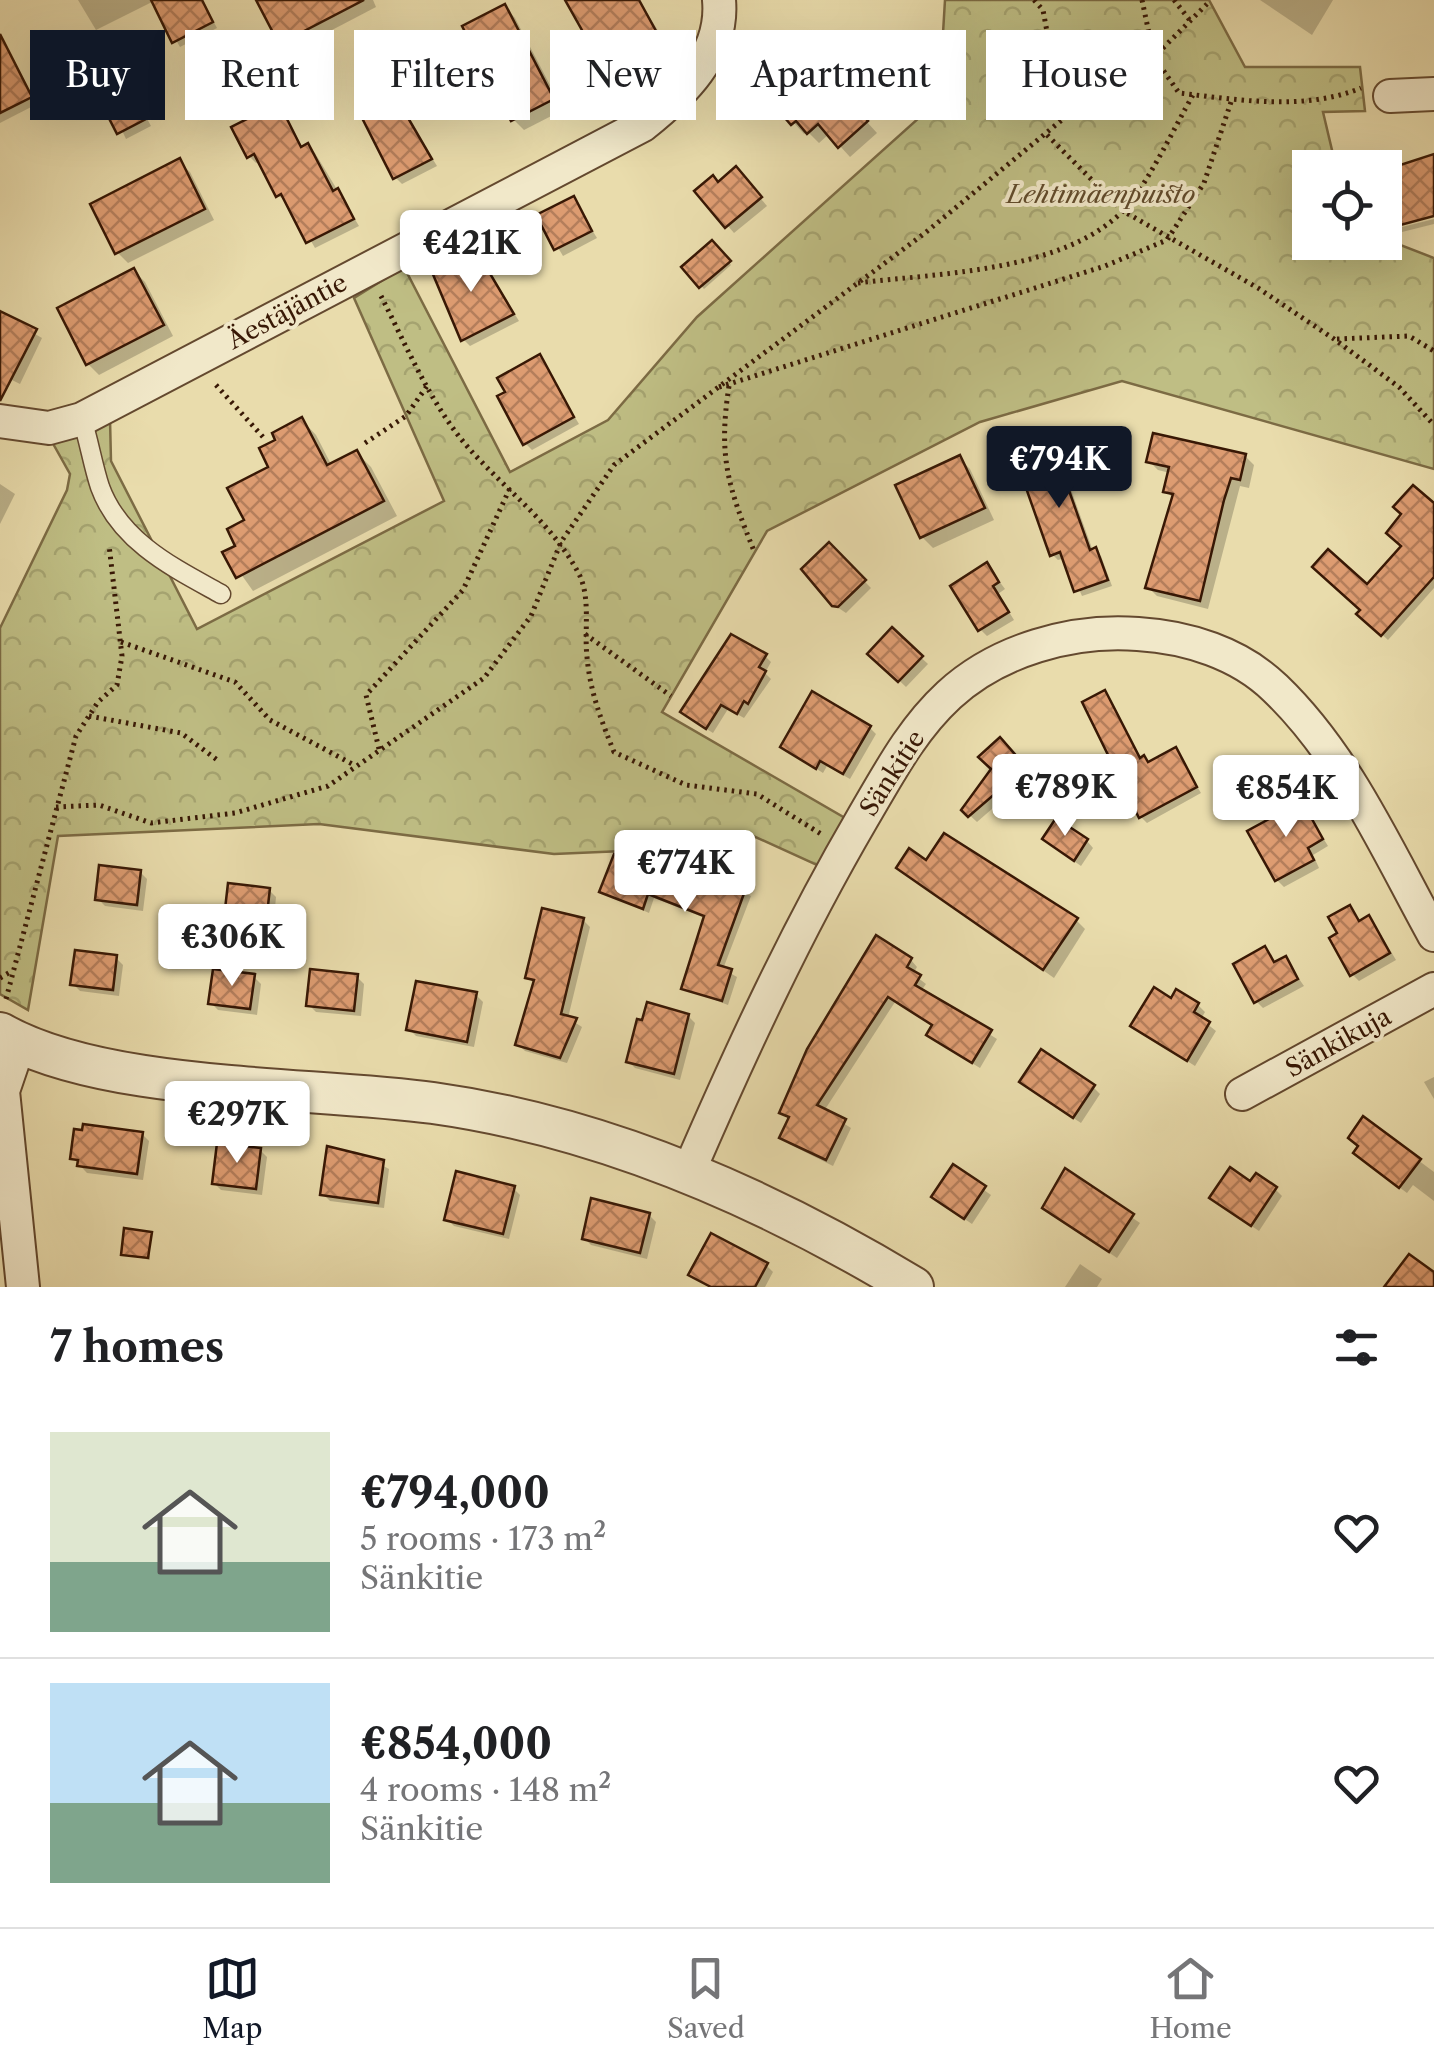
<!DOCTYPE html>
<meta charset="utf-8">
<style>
:root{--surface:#fff;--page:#f2f2f2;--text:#202124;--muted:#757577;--line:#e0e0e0;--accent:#111827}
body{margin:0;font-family:"Libre Caslon Text",serif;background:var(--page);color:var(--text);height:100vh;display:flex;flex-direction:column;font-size:38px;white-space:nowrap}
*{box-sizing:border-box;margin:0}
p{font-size:32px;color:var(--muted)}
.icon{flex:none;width:55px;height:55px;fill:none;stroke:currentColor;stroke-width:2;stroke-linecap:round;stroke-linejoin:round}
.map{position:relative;height:1287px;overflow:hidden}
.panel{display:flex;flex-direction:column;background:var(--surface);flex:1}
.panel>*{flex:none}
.hud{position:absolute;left:30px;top:30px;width:1375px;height:90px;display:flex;gap:20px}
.controls{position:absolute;left:1292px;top:150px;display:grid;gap:20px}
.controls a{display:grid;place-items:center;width:110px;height:110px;border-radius:0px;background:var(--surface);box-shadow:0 10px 40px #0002;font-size:50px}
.price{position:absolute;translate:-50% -85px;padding:0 22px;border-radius:10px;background:#fff;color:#222;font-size:32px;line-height:65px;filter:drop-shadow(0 2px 5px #0008)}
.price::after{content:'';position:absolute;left:50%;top:60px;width:30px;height:22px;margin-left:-15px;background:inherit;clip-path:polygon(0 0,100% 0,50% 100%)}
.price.selected{background:var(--accent);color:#fff}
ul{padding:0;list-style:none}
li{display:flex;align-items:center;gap:30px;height:250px;padding:0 50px}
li+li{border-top:2px solid var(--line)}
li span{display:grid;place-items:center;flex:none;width:280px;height:200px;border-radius:0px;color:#555}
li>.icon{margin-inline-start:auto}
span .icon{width:120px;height:120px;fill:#fffc;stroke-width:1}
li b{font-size:42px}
h2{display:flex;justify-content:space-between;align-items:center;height:120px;padding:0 50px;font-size:42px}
.pill{padding:0 35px;border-radius:0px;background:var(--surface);box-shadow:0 10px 40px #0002;font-size:35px;line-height:90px}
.pill.selected{background:var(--accent);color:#fff}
.tab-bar{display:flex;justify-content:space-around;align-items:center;height:140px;border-top:2px solid var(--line);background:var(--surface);font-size:28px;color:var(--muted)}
.tab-bar a{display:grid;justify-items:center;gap:5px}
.tab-bar .selected{color:var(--accent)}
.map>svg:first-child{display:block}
.forest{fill:url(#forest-crowns);stroke:#7c6b44;stroke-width:2.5}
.shadow{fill:#0003}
.building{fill:url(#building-cross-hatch);stroke:#381805;stroke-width:2.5}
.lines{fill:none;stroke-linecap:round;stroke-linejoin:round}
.service-casing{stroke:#64492f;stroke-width:21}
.minor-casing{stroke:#64492f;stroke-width:36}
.tertiary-casing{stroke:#64492f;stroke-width:44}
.path{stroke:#381805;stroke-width:5;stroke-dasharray:2.5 5;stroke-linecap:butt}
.service{stroke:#f1e8c9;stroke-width:18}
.minor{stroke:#f1e8c9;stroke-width:32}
.tertiary{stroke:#f1e8c9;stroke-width:40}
.labels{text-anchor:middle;stroke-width:8;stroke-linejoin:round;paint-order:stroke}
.park-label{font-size:25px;font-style:italic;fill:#604a2b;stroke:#f1e8c9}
.street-label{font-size:25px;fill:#381805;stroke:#f1e8c9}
</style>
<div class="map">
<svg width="1434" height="1287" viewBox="0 0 1434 1287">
<defs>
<pattern id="forest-crowns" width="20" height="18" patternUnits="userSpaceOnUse" patternTransform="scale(2.5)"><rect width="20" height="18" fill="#bfbe84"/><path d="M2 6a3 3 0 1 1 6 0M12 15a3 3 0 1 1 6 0" fill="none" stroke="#a5a370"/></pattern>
<pattern id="building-cross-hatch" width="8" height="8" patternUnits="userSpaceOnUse" patternTransform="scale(2.5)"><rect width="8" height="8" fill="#dd9c71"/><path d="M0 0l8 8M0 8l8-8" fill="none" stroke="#b47e5b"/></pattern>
</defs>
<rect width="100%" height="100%" fill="#e9dcac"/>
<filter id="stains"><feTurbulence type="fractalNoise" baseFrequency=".002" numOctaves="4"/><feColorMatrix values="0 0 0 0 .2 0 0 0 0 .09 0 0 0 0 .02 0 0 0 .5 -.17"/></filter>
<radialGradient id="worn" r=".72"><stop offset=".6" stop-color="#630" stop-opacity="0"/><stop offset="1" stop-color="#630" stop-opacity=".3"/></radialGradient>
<polygon class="forest" points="945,0 1209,0 1245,67 1360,67 1365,111 1323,112 1336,167 1310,168 1310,242 1385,239 1434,258 1434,469 1122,381 980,422 767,531 662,712 845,818 819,866 749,834 693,848 554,854 319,824 58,836 28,1010 0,994 0,628 67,490 70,474 51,440 110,419 111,461 197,629 444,501 354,298 404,267 510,472 608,420 697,317 939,100"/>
<g class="shadow">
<polygon points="78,0 202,0 217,28 180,47 154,1 96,30"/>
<polygon points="258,0 373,0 376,7 290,52"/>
<polygon points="568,0 639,0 665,42 613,72"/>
<polygon points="1260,0 1333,0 1312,35"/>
<polygon points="505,7 515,18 563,110 524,130 513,119"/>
<polygon points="0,52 10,57 37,104 0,123"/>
<polygon points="114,52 149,113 145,115 151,126 126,139 100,84"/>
<polygon points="816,66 877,133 850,157 829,134 819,143 807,131 804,134 747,71"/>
<polygon points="393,95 437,166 402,184 395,177"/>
<polygon points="279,106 303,148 308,146 315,153 359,226 315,248 288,201 278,196 261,161 256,163 249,156"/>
<polygon points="179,162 190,172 214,220 128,263 117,252"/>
<polygon points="743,177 767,206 734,233 698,191"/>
<polygon points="573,199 597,238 563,256 539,216"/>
<polygon points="1434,219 1434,224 1402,232 1398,228"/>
<polygon points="712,244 731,265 704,289 684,267"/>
<polygon points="476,253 519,321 470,346 463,339"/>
<polygon points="134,271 145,282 173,336 99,375 88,364"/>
<polygon points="0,314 42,338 20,384 0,374"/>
<polygon points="539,358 579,424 532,450 525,443 509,393"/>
<polygon points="302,420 316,435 332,466 357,453 371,467 397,516 253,591 226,553 238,547"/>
<polygon points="1056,438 1076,485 1070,487 1093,551 1101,556 1112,586 1082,596 1065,558 1058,560 1052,554"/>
<polygon points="1245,456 1254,465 1249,488 1240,486 1208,609 1157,596 1148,587 1174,499 1166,491 1170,473 1158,470 1149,461"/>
<polygon points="959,458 970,469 994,520 933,548 922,537"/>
<polygon points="0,484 15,494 0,524"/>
<polygon points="1434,506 1434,588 1388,640 1360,614 1367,588"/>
<polygon points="829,545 871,588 846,613 834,605"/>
<polygon points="987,565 1005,589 998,594 1014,620 987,636 980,629"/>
<polygon points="892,631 928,664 906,687 871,654"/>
<polygon points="765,656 771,662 765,673 771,679 744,718 728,709 713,733 689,718"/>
<polygon points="1105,693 1142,760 1149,764 1175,750 1201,793 1147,823 1141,817"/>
<polygon points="870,728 876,734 850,779 827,766 823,773 783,747"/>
<polygon points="1007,747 1031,775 977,822 964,810"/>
<polygon points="1302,804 1328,846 1313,855 1319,868 1284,887 1277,880"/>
<polygon points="1087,841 1093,848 1081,866 1052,846"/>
<polygon points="927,863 1076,920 1085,929 1054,978 899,868"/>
<polygon points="140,872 147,879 143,911 105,906 98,899"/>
<polygon points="702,874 751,896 723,969 737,977 728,1005 684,988 705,918 654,898 649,913 602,892 696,888"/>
<polygon points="269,890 276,897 273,929 234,924 227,917"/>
<polygon points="1350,908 1361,922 1368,918 1375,925 1396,960 1359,981 1352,974"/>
<polygon points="583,920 590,927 568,1018 582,1027 567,1063 525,1051 518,1044 535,985 528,977"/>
<polygon points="1265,949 1276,964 1285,959 1304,986 1263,1008 1256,1001"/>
<polygon points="116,958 123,965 119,996 80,991 73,984"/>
<polygon points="911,960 917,967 913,974 926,984 921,991 997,1039 980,1068 937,1042 930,1035 934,1027 895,1002 824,1111 851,1128 833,1166 789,1144 782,1137 790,1120 782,1112"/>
<polygon points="254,977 261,984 257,1015 218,1010 211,1003"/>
<polygon points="357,977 364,984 361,1016 316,1012 309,1005"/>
<polygon points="476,995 483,1002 474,1047 416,1036 409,1029"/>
<polygon points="1172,1001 1198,1005 1205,1012 1201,1019 1216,1031 1195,1066 1133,1026"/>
<polygon points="688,1016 695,1023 680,1080 635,1068 629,1062"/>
<polygon points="1434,1077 1434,1099 1424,1082"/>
<polygon points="1093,1087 1100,1094 1081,1123 1029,1089"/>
<polygon points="1364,1120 1434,1172 1434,1201 1413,1185 1407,1193 1363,1160"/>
<polygon points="142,1134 149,1141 143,1180 87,1173 73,1158"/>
<polygon points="329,1149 357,1152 389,1169 384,1208 330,1201 323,1194"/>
<polygon points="260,1150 267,1157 262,1195 221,1190 214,1183"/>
<polygon points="953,1168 991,1195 972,1224 941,1203"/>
<polygon points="1065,1172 1140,1223 1117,1258 1052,1214"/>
<polygon points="1251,1184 1275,1189 1282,1196 1259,1231 1219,1204"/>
<polygon points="513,1188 520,1195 509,1239 454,1226 447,1219"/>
<polygon points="649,1215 656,1222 647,1259 591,1245 584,1238"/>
<polygon points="150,1234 150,1260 123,1254"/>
<polygon points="1080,1264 1102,1279 1097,1287 1065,1287"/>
<polygon points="766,1265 773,1272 765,1287 709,1287 692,1274"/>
</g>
<g class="building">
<polygon points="151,0 202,0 213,22 172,43"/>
<polygon points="256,0 364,0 279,44"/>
<polygon points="565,0 639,0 656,31 600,62"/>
<polygon points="505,4 554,99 511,121 462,26"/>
<polygon points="0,34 32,97 0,113"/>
<polygon points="771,46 789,67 806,52 868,121 838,148 818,124 807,134 796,121 791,125 744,70"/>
<polygon points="114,48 144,106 140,108 146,119 117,134 92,85 97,83 87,63"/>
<polygon points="393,92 432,159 393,179 358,110"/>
<polygon points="279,103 301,147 308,143 333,191 338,188 354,219 306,243 281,194 276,197 254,154 247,158 231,127"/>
<polygon points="1434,154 1434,216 1393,227 1385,194 1385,170"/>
<polygon points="180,158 205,209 115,254 90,204"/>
<polygon points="736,166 762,197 725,228 694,191 713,175 718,182"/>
<polygon points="574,196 592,231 554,250 536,215"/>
<polygon points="712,240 731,261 699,288 681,267"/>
<polygon points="476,250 514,314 461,341 432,272"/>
<polygon points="134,268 164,325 86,365 57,308"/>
<polygon points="0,311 37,329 0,401"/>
<polygon points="540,354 574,417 523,445 497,396 505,392 497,378"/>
<polygon points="302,417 327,465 357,450 384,501 236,578 222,552 235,546 227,529 244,520 227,488 268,467 259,448 275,440 272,433"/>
<polygon points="1153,433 1246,454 1240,480 1231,478 1224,500 1200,601 1145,588 1173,494 1163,492 1169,467 1146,462"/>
<polygon points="1056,435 1072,479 1066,482 1090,550 1096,547 1108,580 1074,592 1060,552 1050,556 1013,451"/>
<polygon points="960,455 985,508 920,538 895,485"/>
<polygon points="1413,485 1434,503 1434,577 1381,636 1356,614 1360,610 1312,567 1328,549 1367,584 1401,546 1386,533 1401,514 1393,507"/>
<polygon points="829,542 866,580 838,607 832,606 801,569"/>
<polygon points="987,562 999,582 993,586 1009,612 978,631 950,586"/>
<polygon points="892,627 923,656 898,682 867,654"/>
<polygon points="731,634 767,654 759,667 766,671 748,704 744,701 737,714 721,705 706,729 680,712"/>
<polygon points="1105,690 1140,758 1144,755 1148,762 1176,747 1197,787 1139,818 1082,702"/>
<polygon points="812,691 871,726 843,774 820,761 816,769 780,747"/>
<polygon points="1000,737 1026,767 968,817 961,810 991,769 978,757"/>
<polygon points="1302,801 1323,839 1308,848 1314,860 1275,881 1247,831"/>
<polygon points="1056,818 1088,839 1074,861 1042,839"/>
<polygon points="944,833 1078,918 1043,970 896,868 909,848 926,860"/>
<polygon points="614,854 695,884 700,870 746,888 718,965 732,969 722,1001 681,989 704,916 648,894 643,909 599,892"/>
<polygon points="99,865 141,870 137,905 95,900"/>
<polygon points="228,883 270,888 266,923 224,918"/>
<polygon points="1350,905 1359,921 1369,915 1390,953 1350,976 1329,938 1337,933 1328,917"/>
<polygon points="542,908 584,918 561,1014 577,1018 560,1058 515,1045 534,980 525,978"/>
<polygon points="876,935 912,958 907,967 921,975 915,985 992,1030 972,1063 926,1035 932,1025 888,997 817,1105 846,1119 826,1160 779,1138 789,1117 779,1113 807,1049"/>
<polygon points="1265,946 1274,962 1286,956 1298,979 1254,1003 1233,964"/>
<polygon points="75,950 117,955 113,990 70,985"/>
<polygon points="213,969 255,974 250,1009 208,1004"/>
<polygon points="310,969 358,974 354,1011 306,1006"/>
<polygon points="416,981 477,992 467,1042 406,1030"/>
<polygon points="1154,987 1171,998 1176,989 1199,1003 1194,1012 1210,1022 1187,1061 1130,1026"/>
<polygon points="647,1002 689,1014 674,1074 626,1062 637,1019 642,1020"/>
<polygon points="1041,1049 1095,1085 1073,1118 1019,1082"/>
<polygon points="1363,1116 1421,1159 1399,1188 1353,1153 1358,1146 1348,1138"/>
<polygon points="83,1124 143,1132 137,1174 77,1166 78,1160 70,1159 74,1129 82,1130"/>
<polygon points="217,1143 261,1148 256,1189 212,1184"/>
<polygon points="327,1146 384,1160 378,1203 320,1195"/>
<polygon points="953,1164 986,1186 964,1219 931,1197"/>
<polygon points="1230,1167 1250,1181 1256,1173 1277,1187 1251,1226 1209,1198"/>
<polygon points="1065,1168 1134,1214 1109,1252 1042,1208"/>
<polygon points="456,1171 515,1186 503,1234 444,1220"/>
<polygon points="591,1198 650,1213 640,1253 582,1239"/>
<polygon points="124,1228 152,1232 148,1258 121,1255"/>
<polygon points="711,1233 768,1263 755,1287 711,1287 688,1275"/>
<polygon points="1409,1254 1434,1272 1434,1287 1384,1287"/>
</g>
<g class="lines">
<g class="service-casing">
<path id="service" d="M82,419C89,441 93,466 100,487C120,542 174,568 221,594"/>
</g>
<g class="minor-casing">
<g id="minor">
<polyline points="1390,96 1434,94"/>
<path d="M0,421L49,428L82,419L643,125C682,94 724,55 719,0"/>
<polyline points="19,1044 3,1091 23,1287"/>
<polyline points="1242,1094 1434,989"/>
<path d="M689,1171C741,1051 796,932 862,819C888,775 911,730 949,695C998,650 1072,629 1138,634C1187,637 1239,653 1275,688C1346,756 1387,850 1434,935"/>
</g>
</g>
<g class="tertiary-casing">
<path id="tertiary" d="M0,1033C106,1093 309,1086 433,1103C605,1127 766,1198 913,1287"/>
</g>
<g class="path">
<polyline points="1034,0 1043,10 1063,119"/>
<path d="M1142,0L1154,57L1179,93C1239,100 1305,111 1361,88"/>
<polyline points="1174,0 1192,23"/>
<polyline points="1047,135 1123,211 1258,288 1334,339 1399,387 1434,425"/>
<path d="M858,283C940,273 1059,272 1121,213C1145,190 1175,126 1193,95"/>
<path d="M381,296C408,349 433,410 474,454C511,494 553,525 579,574C591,598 584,631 587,657C590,691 601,720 614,752L686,785L757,794L821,834"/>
<polyline points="1337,339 1409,336 1434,351"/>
<polyline points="216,385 263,437"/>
<path d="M729,386C718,457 728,486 754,551"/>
<polyline points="719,387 1105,266 1167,240 1204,183 1232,99"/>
<polyline points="365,443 406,416 427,386"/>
<polyline points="585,634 671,696"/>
<polyline points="121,642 235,682 270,720 356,766"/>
<polyline points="89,716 181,733 220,762"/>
<polyline points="379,749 366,695 463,590 510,488"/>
<polyline points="56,807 99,805 151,823 235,813 328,786 484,678 531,616 561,542 614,465 925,233 1063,119 1154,57 1207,4"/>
<polyline points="0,978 12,971"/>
<polyline points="6,999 76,736 98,702 117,685 122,656 109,545"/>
</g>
<use href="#service" class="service"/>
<use href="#minor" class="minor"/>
<use href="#tertiary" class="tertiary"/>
</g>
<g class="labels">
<g class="park-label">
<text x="1101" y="203">Lehtimäenpuisto</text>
</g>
<g class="street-label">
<text transform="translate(287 311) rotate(-28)" y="9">Äestäjäntie</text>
<text transform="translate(892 773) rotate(-57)" y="9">Sänkitie</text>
<text transform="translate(1338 1042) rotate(-29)" y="9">Sänkikuja</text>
</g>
</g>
<rect width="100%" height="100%" filter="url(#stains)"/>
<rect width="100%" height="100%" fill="url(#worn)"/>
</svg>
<div class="controls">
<a><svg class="icon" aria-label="locate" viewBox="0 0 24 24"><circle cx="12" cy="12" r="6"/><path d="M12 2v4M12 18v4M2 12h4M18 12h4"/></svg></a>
</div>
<b class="price" style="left:471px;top:295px">€421K</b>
<b class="price selected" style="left:1059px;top:511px">€794K</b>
<b class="price" style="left:1065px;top:839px">€789K</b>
<b class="price" style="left:1286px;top:840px">€854K</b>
<b class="price" style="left:685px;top:915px">€774K</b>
<b class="price" style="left:232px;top:989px">€306K</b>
<b class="price" style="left:237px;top:1166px">€297K</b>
<div class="hud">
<a class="pill selected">Buy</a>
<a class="pill">Rent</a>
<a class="pill">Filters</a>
<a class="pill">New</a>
<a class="pill">Apartment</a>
<a class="pill">House</a>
</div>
</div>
<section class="panel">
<h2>7 homes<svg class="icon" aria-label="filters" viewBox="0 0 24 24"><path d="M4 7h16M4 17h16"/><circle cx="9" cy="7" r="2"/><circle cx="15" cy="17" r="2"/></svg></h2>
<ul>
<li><span style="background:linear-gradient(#dfe7d0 65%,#7fa58c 0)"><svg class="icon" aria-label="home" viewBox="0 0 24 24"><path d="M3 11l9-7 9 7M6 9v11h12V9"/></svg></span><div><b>€794,000</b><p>5 rooms · 173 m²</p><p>Sänkitie</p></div><svg class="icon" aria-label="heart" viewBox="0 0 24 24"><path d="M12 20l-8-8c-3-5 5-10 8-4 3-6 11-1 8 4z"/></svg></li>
<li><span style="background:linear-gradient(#bfe0f5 60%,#7fa58c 0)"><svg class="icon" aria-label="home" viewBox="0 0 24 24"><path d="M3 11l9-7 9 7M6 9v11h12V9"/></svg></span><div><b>€854,000</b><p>4 rooms · 148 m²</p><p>Sänkitie</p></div><svg class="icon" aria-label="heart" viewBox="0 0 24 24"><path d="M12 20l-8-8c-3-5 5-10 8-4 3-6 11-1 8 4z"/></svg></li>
</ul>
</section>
<nav class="tab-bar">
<a class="selected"><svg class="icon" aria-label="map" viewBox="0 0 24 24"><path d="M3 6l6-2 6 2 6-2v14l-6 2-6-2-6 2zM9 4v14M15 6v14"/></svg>Map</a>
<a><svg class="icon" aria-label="saved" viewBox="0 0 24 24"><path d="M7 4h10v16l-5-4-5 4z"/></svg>Saved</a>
<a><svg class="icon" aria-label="home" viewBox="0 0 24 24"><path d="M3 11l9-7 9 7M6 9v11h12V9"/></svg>Home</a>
</nav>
